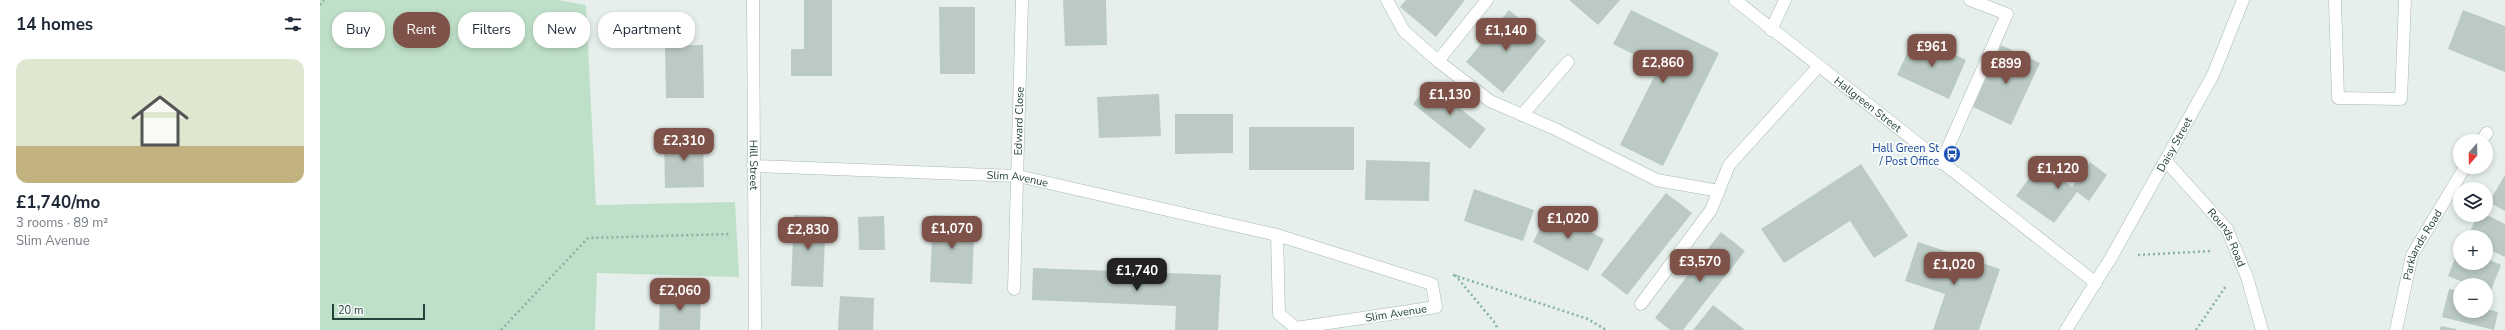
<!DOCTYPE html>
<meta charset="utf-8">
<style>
:root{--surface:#fff;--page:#f6f6f7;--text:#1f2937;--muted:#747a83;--accent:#7f5249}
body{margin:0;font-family:"Nunito Sans",sans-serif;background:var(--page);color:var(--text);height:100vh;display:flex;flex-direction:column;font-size:15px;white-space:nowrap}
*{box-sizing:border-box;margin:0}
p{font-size:13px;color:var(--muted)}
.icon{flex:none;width:22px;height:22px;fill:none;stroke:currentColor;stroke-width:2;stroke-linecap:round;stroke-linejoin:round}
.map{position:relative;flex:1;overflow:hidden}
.drawer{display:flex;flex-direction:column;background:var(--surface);width:320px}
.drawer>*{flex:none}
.hud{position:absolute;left:12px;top:12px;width:380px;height:36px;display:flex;gap:8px}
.needle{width:26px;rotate:200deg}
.tools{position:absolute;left:2133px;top:134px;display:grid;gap:8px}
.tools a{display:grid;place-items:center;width:40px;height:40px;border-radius:50%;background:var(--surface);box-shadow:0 2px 6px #0003;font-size:20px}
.scale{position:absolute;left:12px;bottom:10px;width:93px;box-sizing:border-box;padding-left:4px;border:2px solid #24423a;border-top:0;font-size:11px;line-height:14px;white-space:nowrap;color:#24423a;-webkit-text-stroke:3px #f7fbf9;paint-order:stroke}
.price{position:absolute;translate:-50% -34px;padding:0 9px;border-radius:8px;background:var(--accent);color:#fff;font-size:13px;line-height:26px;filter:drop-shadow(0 1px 2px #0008)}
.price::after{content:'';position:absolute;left:50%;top:24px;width:12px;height:9px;margin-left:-6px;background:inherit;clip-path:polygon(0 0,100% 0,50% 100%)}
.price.current{background:#222;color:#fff}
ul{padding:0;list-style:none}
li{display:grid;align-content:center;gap:8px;height:212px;padding:0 16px}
li span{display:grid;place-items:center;height:124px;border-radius:12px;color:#555}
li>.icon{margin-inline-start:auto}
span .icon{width:72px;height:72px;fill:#fffc;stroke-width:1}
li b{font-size:17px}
h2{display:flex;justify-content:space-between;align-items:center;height:48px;padding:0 16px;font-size:17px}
.chip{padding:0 14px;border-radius:16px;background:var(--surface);box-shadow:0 2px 6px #0003;font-size:14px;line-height:36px}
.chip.current{background:var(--accent);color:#fff}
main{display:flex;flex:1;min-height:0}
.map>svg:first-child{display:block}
.green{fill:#bfe0c8}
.building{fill:#bbcac4}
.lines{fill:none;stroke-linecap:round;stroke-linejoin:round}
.service-casing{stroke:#a8b8b2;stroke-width:13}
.minor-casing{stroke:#a8b8b2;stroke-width:13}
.tertiary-casing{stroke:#a8b8b2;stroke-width:13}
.secondary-casing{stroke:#a4bbb3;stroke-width:13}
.path{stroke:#86b3a5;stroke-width:2.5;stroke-dasharray:2 3;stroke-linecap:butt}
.service{stroke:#fff;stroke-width:12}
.minor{stroke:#fff;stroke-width:12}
.tertiary{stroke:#fff;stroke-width:12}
.secondary{stroke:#fff;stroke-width:12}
.labels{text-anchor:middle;stroke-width:4;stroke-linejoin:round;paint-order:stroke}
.street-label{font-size:11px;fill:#24423a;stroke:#f7fbf9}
.transit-label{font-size:11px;fill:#164399;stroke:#f7fbf9;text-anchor:end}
</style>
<main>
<section class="drawer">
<h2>14 homes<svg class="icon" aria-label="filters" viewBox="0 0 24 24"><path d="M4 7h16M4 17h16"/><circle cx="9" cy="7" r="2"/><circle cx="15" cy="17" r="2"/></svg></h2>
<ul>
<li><span style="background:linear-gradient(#dfe7d0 70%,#c2b280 0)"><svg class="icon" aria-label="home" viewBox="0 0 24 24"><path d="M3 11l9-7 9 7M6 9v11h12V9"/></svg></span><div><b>£1,740/mo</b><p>3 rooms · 89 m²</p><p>Slim Avenue</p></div></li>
</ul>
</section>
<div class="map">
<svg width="2185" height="330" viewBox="0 0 2185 330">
<rect width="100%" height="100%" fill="#e6efeb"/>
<polygon class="green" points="0,0 238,0 266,5 276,205 415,202 419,277 277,273 275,330 0,330"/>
<g class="building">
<polygon points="484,0 512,0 512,76 471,76 471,49 484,49"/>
<polygon points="743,0 786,0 787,45 745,46"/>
<polygon points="1086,0 1145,0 1116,37 1080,7"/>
<polygon points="1249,0 1300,0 1278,25"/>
<polygon points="619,7 655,7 655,74 620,74"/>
<polygon points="1189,10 1226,41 1183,93 1146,62"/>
<polygon points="1311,10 1399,53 1343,166 1300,145 1339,67 1293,44"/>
<polygon points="2143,10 2185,26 2185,72 2128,49"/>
<polygon points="1595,36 1646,60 1629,99 1577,75"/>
<polygon points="383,45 384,98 346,98 345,46"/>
<polygon points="1681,45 1720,63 1691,125 1653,107"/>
<polygon points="1109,84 1166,129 1150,149 1093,104"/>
<polygon points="839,94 841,136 779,138 777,97"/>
<polygon points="855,114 913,114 913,153 855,154"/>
<rect x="929" y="127" width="105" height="43"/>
<polygon points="383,135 384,187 345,188 344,136"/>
<polygon points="1046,160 1110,162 1109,201 1045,200"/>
<polygon points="1770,162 1787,175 1769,201 1757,192 1734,223 1696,196 1720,163 1752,187"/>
<polygon points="1541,164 1588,236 1554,258 1530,221 1464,263 1441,229"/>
<polygon points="2185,175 2185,211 2169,202"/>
<polygon points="1154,189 1214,210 1203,241 1144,221"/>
<polygon points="1346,193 1372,213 1307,295 1281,275"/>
<polygon points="1229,210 1284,239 1268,271 1213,242"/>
<polygon points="474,215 506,216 503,287 471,286"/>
<polygon points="613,215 655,217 652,284 610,282"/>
<polygon points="2158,215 2167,215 2185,224 2185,257 2166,248 2166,237 2147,237"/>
<polygon points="564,216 565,250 539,250 538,217"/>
<polygon points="1401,232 1425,251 1363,330 1350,330 1335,318"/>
<polygon points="1598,242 1680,269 1659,330 1613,330 1625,294 1585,281"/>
<polygon points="2140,246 2140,263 2166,263 2166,258 2181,265 2170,293 2166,291 2166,285 2150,285 2128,276"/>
<polygon points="713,268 901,275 898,330 855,330 856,306 712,300"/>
<polygon points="2129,289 2140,291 2140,311 2166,311 2166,309 2178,312 2174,330 2122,317"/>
<polygon points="340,295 381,295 380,330 339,330"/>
<polygon points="520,296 554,298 553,330 518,330"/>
<polygon points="1393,305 1425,330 1373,330"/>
<polygon points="2121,326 2136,329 2136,330 2120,330"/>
</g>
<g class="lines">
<g class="service-casing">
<g id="service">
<polyline points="1067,0 1084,31 1118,61 1170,101 1235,129 1337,180 1399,191"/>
<polyline points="2015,0 2018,98 2081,99 2085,0"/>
<polyline points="1118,61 1167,0"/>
<polyline points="1202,115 1248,62"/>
<polyline points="1321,304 1391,210 1409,165 1498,67"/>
</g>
</g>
<g class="minor-casing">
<g id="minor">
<path id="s1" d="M433,0L435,330"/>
<polyline points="1451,30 1465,0"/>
<polyline points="2161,141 2167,133"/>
<path id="s2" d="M1845,160L1907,229L1927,277L1942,330"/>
<polyline points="1621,163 1687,14 1650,0"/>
<path id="s3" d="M433,166L698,176L957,235L1112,284L1116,307L976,328L959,314L957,235"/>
<path id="s4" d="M694,289L702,0"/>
<path id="s5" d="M2076,330L2092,255L2145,167"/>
</g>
</g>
<g class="tertiary-casing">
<g id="tertiary">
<path id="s6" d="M1415,0L1776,283"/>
</g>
</g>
<g class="secondary-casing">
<g id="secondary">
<path id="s7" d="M1746,330L1792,256L1893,75L1923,0"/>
</g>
</g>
<g class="path">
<polyline points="0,5 4,0"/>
<polyline points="1818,255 1891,251"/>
<polyline points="1133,275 1268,319 1286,330"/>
<polyline points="1135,275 1175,323 1178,330"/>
<polyline points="181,330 268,238 411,234"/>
<polyline points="1876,330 1906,286"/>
</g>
<use href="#service" class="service"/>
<use href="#minor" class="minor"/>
<use href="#tertiary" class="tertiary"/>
<use href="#secondary" class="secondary"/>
</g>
<defs>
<g id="bus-disc" transform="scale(0.9)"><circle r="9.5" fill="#1a4fb4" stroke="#f7fbf9"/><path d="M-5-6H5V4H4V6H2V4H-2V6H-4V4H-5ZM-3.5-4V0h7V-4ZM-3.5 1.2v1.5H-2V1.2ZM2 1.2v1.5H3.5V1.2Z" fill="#fff"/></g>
</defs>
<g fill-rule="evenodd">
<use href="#bus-disc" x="1632" y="154"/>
</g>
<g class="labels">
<g class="street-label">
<text dy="4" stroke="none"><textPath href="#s6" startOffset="169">Hallgreen Street</textPath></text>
<text dy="4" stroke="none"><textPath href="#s4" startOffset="168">Edward Close</textPath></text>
<text dy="4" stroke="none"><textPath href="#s7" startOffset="215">Daisy Street</textPath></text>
<text dy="4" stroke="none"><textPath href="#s1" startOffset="165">Hill Street</textPath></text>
<text dy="4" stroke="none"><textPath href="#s3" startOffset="265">Slim Avenue</textPath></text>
<text dy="4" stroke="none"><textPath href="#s2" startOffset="100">Rounds Road</textPath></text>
<text dy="4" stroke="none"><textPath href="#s5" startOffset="90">Parklands Road</textPath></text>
<text transform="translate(1076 313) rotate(-9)" y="4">Slim Avenue</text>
</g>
<g class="transit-label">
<text x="1619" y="152">Hall Green St<tspan x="1619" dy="13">/ Post Office</tspan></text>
</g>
</g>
</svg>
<div class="tools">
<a><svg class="needle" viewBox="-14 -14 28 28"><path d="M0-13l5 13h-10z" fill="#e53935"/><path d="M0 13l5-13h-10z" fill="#747a83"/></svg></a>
<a><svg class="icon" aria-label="layers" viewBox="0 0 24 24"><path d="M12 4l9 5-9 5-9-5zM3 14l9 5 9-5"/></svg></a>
<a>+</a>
<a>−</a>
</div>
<div class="scale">20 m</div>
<b class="price" style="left:1186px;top:52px">£1,140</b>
<b class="price" style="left:1612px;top:68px">£961</b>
<b class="price" style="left:1343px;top:84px">£2,860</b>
<b class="price" style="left:1686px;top:85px">£899</b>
<b class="price" style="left:1130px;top:116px">£1,130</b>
<b class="price" style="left:364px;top:162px">£2,310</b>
<b class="price" style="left:1738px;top:190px">£1,120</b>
<b class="price" style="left:1248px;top:240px">£1,020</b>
<b class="price" style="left:632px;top:250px">£1,070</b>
<b class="price" style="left:488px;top:251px">£2,830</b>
<b class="price" style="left:1380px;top:283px">£3,570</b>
<b class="price" style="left:1634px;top:286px">£1,020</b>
<b class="price current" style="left:817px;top:292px">£1,740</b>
<b class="price" style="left:360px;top:312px">£2,060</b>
<div class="hud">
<a class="chip">Buy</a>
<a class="chip current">Rent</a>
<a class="chip">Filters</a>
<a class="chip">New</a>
<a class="chip">Apartment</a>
</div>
</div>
</main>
